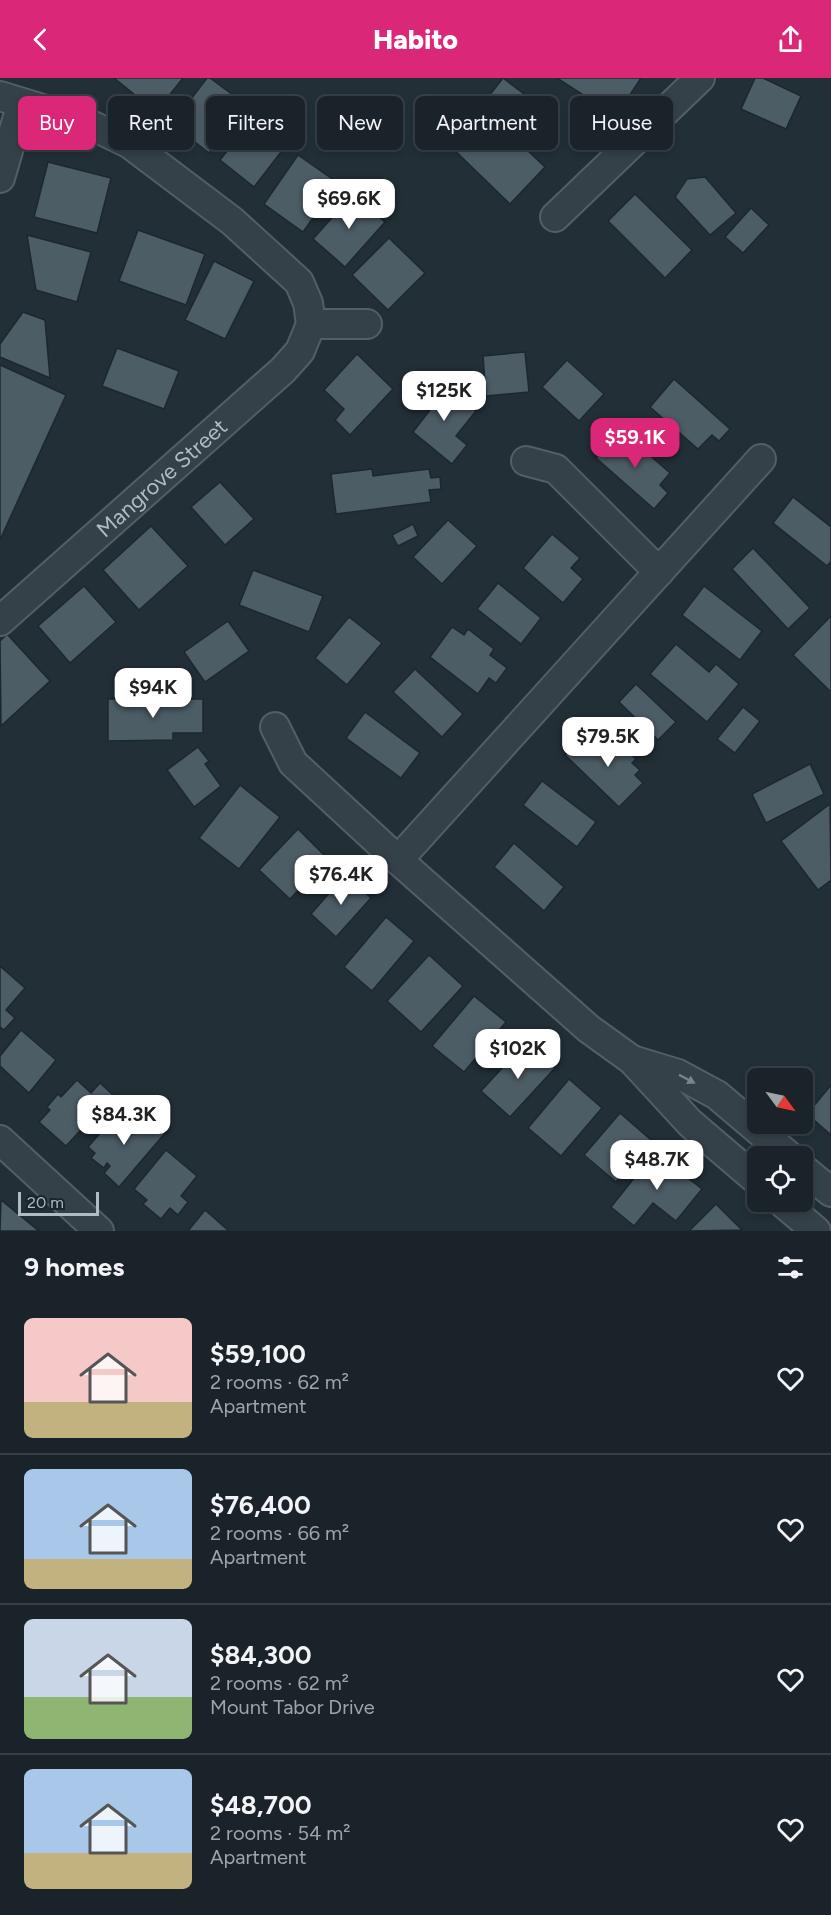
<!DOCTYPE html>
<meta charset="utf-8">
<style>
:root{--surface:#1a2329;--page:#232b31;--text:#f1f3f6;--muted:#9fa4a8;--line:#384046;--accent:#db2777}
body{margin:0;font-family:Figtree,sans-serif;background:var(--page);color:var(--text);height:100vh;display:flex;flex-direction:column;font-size:22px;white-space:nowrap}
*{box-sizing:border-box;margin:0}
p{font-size:20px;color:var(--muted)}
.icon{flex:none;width:33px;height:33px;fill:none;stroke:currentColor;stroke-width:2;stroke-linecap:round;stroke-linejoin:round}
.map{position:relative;height:1153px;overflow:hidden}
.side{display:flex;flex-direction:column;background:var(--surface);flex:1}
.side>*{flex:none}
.banner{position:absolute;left:18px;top:18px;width:795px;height:54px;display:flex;gap:12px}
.needle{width:39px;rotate:123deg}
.tools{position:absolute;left:747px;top:990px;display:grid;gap:12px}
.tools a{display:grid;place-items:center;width:66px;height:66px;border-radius:9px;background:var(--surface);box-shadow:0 3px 9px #0003,0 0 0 2px var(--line);font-size:30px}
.scale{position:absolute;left:18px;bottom:15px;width:81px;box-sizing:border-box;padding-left:6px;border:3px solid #b0bcc4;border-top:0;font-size:16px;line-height:21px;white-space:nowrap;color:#b0bcc4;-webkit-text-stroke:4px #1b262c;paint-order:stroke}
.price{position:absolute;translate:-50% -51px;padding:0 14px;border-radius:12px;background:#fff;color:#222;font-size:20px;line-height:39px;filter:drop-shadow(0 2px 3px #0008)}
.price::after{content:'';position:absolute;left:50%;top:36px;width:18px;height:14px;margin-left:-9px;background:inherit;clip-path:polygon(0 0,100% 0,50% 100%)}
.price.active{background:var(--accent);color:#fff}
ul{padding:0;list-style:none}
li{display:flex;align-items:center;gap:18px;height:150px;padding:0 24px}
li+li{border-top:2px solid var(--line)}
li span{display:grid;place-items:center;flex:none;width:168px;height:120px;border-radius:9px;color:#555}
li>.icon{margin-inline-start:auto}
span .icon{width:72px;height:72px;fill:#fffc;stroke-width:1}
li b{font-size:26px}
h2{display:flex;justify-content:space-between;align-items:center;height:72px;padding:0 24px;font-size:26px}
.tag{padding:0 21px;border-radius:9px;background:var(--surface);box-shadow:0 3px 9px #0003,0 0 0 2px var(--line);font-size:21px;line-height:54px}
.tag.active{background:var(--accent);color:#fff}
header{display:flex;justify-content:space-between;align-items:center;height:78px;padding:0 24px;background:var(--accent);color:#fff;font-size:27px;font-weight:800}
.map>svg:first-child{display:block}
.building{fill:#4d5d66;stroke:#1c282e;stroke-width:1.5}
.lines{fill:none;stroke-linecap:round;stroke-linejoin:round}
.street-casing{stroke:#535f65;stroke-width:32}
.street{stroke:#354148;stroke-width:28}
.oneway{fill:#79858c}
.labels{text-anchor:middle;stroke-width:5;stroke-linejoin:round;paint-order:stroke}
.street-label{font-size:22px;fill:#b0bcc4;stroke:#1b262c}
</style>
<header><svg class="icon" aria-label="back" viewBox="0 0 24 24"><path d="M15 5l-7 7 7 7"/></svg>Habito<svg class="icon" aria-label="share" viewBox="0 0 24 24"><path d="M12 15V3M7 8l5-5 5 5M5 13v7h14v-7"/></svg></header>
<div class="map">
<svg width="831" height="1153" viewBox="0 0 831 1153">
<rect width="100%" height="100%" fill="#222f37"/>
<g class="building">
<polygon points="114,0 183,0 156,34"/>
<polygon points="207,0 210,0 245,26 209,75 172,46"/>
<polygon points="503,0 528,19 511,42 485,23"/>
<polygon points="557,0 641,0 616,38"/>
<polygon points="755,0 763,0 801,18 786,51 741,31"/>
<polygon points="480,27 545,89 510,126 445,63"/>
<polygon points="257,35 291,61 254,109 220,82"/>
<polygon points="298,77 338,105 303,154 264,126"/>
<polygon points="48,84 111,100 97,155 34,139"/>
<polygon points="705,99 736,135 710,157 675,119 687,101"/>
<polygon points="353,116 385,144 345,189 313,161"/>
<polygon points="635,116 692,172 665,200 608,143"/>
<polygon points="751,130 769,147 743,175 725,159"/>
<polygon points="138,152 205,176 186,227 119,203"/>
<polygon points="27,157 91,174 77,224 36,212"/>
<polygon points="389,160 425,195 388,232 352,197"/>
<polygon points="214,183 254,203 225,261 185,242"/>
<polygon points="23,234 45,242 50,300 0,279 0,266"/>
<polygon points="117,270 179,293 164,331 102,308"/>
<polygon points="525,274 529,314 486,318 483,278"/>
<polygon points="357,276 393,311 350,357 335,342 344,331 324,312"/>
<polygon points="567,282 604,316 579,343 542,309"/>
<polygon points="0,287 66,317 0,462"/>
<polygon points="432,299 476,333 456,358 467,367 452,386 413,354 437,323 422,312"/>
<polygon points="674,301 730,351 719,363 712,357 698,371 650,329"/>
<polygon points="621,352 670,395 660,407 668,415 654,431 596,380"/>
<polygon points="372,391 373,398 429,391 431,400 440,399 441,411 429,412 431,424 336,436 331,396"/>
<polygon points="220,404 254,441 225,467 191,429"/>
<polygon points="793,419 831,449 831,483 827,488 773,445"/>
<polygon points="448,442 477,468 442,506 413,479"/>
<polygon points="413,446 418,458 398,468 392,457"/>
<polygon points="151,448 188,488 139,532 103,492"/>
<polygon points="552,456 580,480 571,490 583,501 563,525 523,490"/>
<polygon points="753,470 810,530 788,551 732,491"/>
<polygon points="253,492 323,518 309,554 239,527"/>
<polygon points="498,505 541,540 521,566 477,531"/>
<polygon points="84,508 116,544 70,585 38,548"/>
<polygon points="704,508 762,553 740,582 682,537"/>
<polygon points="831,538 831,612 830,613 793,577"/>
<polygon points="349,539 382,565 347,607 315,580"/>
<polygon points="228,543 249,573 205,604 184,574"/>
<polygon points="452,549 464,557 468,551 494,571 490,577 507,590 496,605 489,600 478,616 430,579"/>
<polygon points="7,556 50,603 1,648 0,563"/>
<polygon points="676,566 709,594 716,586 739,606 707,644 650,596"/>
<polygon points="415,591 463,636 442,659 393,614"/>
<polygon points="636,606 676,644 658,662 619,624"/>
<polygon points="108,621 203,621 203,655 173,655 173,662 108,663"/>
<polygon points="743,629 760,643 735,675 717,661"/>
<polygon points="365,634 420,675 401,700 346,660"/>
<polygon points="609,655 636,681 632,685 640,692 635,697 643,705 619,729 565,677 577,664 589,676"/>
<polygon points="198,669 209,683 205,686 221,708 194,729 167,692"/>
<polygon points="810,686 824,716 766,745 752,716"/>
<polygon points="542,703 596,744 577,769 523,727"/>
<polygon points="240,707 280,739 239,791 199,760"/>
<polygon points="830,726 831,802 818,812 781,763"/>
<polygon points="298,751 328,781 290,821 259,792"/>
<polygon points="514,765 564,809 544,833 494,789"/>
<polygon points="345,797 371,820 336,859 311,836"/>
<polygon points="386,839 414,863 372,913 344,889"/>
<polygon points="429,877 463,908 421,954 387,923"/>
<polygon points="0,888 25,910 6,932 15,940 4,952 0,949"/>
<polygon points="474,918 506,944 464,994 432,968"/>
<polygon points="21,952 56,982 29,1015 0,988 0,978"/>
<polygon points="526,964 555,990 510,1039 481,1013"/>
<polygon points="569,1001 602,1030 561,1078 528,1050"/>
<polygon points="77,1002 91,1015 100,1005 113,1017 66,1068 39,1044 50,1032 47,1029 58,1016 61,1019"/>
<polygon points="831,1007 831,1057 807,1036"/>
<polygon points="120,1032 135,1045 129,1052 133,1056 147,1039 166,1054 119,1109 104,1095 110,1088 107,1085 104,1090 91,1080 95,1075 88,1069"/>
<polygon points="620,1035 651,1062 616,1104 584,1077"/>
<polygon points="166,1072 197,1098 181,1118 188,1124 178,1137 170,1130 161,1141 143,1126 147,1122 134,1111"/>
<polygon points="655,1074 702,1111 676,1143 653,1125 634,1148 611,1129"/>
<polygon points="1,1122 39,1153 0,1153"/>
<polygon points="716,1126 742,1152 689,1153"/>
<polygon points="205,1132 229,1153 188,1153"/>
</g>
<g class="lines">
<g class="street-casing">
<g id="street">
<polyline points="0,18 85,44 130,66 232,143 299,204 308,225 311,246"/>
<polyline points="0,100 22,25"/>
<polyline points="555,139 700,0"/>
<polyline points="311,246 367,246"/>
<polyline points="526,383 556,391 659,494"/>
<path id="s1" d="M0,543L283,292L300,273L311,246"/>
<polyline points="275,649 293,685 398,782 589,951 632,982 690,1045 758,1103"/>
<polyline points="398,782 761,381"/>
<polyline points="632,982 678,996 717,1017 789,1078"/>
<polyline points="0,1062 99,1153"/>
<polyline points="802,1090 831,1114"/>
<polyline points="782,1124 816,1153"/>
</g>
</g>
<use href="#street" class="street"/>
</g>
<defs><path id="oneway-solid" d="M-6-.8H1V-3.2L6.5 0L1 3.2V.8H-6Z" transform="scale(1.5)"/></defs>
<use class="oneway" href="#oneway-solid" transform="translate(687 1001) rotate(28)"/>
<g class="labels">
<g class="street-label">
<text dy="8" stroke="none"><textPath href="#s1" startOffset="216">Mangrove Street</textPath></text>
</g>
</g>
</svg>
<div class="tools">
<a><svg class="needle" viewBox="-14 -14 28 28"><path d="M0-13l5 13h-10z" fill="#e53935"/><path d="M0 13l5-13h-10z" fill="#9fa4a8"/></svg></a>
<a><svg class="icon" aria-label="locate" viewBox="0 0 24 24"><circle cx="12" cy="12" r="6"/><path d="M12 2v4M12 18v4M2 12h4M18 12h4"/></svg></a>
</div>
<div class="scale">20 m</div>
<b class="price" style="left:349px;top:152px">$69.6K</b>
<b class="price" style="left:444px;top:344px">$125K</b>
<b class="price active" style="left:635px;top:391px">$59.1K</b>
<b class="price" style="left:153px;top:641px">$94K</b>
<b class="price" style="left:608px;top:690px">$79.5K</b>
<b class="price" style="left:341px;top:828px">$76.4K</b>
<b class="price" style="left:518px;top:1002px">$102K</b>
<b class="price" style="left:124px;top:1068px">$84.3K</b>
<b class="price" style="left:657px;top:1113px">$48.7K</b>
<div class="banner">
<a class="tag active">Buy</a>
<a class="tag">Rent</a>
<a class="tag">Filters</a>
<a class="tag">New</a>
<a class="tag">Apartment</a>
<a class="tag">House</a>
</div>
</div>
<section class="side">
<h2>9 homes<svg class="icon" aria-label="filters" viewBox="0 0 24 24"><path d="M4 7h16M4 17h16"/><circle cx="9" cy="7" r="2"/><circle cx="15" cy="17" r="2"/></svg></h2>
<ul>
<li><span style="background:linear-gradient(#f6c9c9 70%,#c2b280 0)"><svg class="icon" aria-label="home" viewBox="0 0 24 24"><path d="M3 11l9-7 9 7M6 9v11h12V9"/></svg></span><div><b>$59,100</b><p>2 rooms · 62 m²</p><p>Apartment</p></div><svg class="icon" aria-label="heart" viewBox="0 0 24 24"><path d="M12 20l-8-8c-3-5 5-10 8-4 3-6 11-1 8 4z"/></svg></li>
<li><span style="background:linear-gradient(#a9c7e8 75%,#c2b280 0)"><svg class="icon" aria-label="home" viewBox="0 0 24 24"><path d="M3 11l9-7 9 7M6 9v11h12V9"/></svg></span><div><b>$76,400</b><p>2 rooms · 66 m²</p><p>Apartment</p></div><svg class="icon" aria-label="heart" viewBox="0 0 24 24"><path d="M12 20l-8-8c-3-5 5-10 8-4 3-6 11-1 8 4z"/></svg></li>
<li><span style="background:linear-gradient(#c9d6e8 65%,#8fb573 0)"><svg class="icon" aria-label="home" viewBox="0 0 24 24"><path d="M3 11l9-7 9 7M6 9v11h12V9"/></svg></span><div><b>$84,300</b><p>2 rooms · 62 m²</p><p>Mount Tabor Drive</p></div><svg class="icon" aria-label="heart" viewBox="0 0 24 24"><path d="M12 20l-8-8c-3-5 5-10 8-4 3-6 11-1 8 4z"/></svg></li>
<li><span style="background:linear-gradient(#a9c7e8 70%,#c2b280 0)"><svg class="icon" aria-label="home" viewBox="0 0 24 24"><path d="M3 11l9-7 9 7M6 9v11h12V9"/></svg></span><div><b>$48,700</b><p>2 rooms · 54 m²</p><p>Apartment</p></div><svg class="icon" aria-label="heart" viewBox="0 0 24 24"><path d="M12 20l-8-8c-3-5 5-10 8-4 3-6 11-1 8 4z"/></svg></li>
</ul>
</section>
